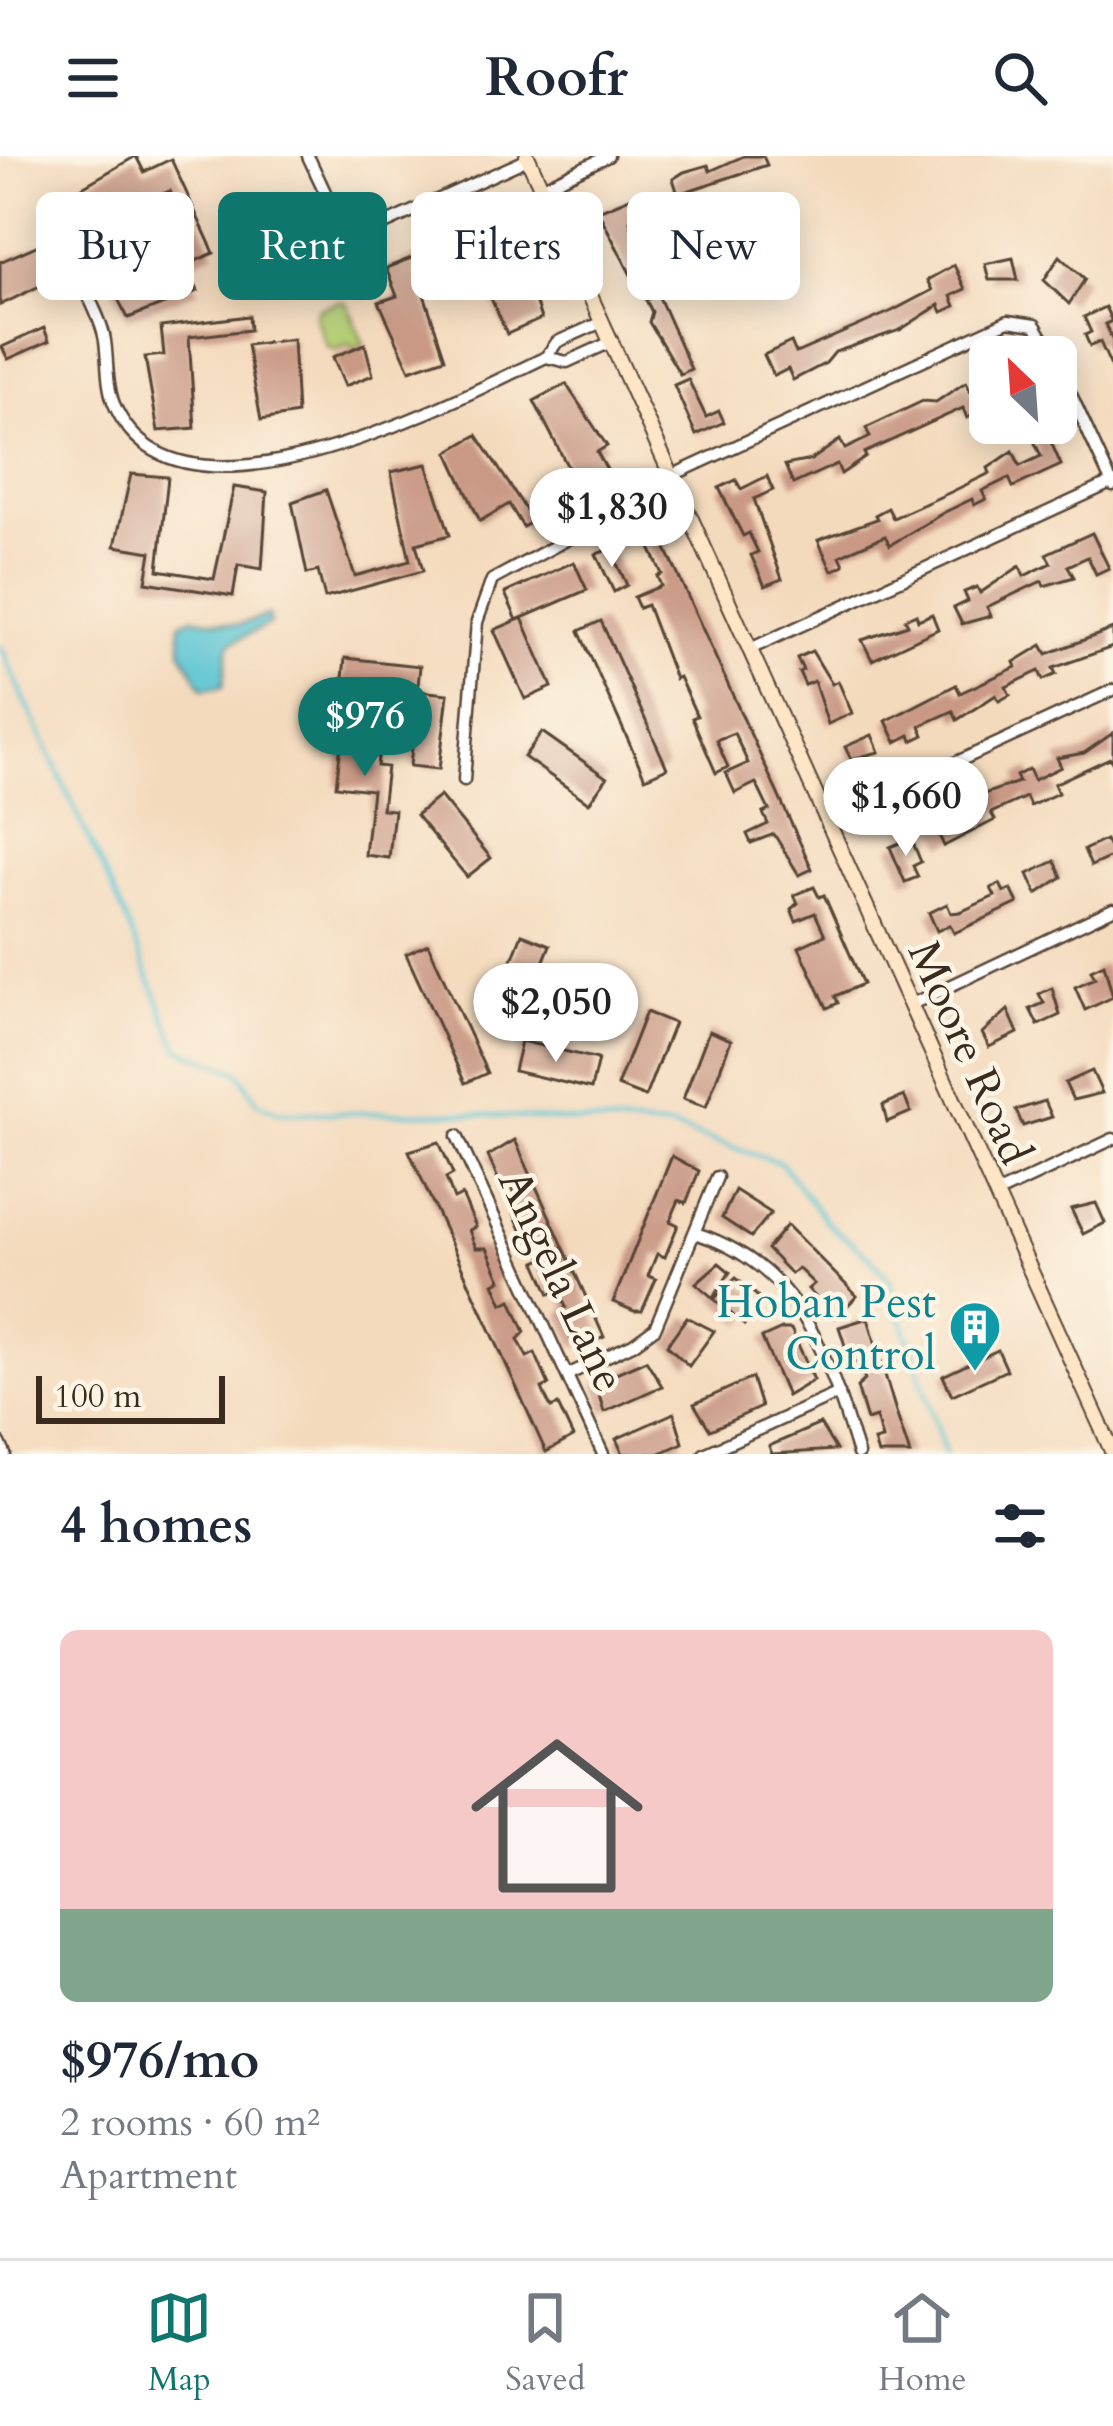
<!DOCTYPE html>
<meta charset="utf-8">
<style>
:root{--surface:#fff;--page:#f6f6f7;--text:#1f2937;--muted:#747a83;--line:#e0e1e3;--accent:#0f766e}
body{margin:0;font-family:Cardo,serif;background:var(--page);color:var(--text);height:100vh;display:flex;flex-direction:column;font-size:45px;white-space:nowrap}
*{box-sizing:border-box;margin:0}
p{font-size:39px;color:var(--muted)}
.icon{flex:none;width:66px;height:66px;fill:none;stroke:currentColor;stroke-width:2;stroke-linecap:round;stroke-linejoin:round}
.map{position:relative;height:1298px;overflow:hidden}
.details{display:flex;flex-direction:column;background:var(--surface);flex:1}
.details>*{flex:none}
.banner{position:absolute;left:36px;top:36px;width:1041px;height:108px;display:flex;gap:24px}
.needle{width:78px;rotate:335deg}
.buttons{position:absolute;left:969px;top:180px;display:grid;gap:24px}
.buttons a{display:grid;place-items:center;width:108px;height:108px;border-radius:18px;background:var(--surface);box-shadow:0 6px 30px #0003;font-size:60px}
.scale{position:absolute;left:36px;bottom:30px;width:189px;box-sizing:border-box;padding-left:12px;border:6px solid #3b2a1e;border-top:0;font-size:33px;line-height:42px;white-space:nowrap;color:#3b2a1e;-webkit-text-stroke:9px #fcf5e5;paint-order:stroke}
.price{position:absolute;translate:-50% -102px;padding:0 27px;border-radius:42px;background:#fff;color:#222;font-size:39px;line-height:78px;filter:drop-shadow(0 3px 6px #0008)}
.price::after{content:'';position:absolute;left:50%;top:72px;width:36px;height:27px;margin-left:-18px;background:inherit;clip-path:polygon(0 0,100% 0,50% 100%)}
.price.selected{background:var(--accent);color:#fff}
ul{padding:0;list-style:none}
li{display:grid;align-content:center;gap:24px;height:636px;padding:0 60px}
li+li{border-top:3px solid var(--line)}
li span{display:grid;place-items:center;height:372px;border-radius:18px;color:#555}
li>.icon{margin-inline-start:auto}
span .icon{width:216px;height:216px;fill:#fffc;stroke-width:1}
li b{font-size:51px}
h2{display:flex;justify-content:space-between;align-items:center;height:144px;padding:0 60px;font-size:51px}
.pill{padding:0 42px;border-radius:18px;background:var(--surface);box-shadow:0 6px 30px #0003;font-size:42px;line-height:108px}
.pill.selected{background:var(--accent);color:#fff}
header{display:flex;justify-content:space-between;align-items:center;height:156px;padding:0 60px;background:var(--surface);font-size:54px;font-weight:600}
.menu{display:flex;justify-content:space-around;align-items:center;height:168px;border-top:3px solid var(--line);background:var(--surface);font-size:33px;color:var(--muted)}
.menu a{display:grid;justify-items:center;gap:6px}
.menu .selected{color:var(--accent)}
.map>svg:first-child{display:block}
.green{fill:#b3ce74;stroke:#777c49;stroke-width:3}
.water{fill:#59c4d3;stroke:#4a7778;stroke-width:3}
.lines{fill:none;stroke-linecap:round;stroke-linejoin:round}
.stream{stroke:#59c4d3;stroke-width:4.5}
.building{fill:#c99985}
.street-casing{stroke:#574436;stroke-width:15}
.secondary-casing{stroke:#574436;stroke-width:18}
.street{stroke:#fff;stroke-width:10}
.secondary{stroke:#fde5c5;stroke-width:14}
.labels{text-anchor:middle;stroke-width:9;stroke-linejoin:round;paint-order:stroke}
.street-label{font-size:45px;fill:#3b2a1e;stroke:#fcf5e5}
.culture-label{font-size:45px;fill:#0d838f;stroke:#fcf5e5;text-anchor:end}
</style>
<header><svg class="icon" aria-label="menu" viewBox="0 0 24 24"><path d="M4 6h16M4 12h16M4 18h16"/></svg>Roofr<svg class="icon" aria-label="search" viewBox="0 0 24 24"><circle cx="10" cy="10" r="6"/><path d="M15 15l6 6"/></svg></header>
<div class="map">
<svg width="1113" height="1298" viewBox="0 0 1113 1298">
<rect width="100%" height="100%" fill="#fcf5e5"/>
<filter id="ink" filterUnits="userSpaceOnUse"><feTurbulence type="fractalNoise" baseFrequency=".00833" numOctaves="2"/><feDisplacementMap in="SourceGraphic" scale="24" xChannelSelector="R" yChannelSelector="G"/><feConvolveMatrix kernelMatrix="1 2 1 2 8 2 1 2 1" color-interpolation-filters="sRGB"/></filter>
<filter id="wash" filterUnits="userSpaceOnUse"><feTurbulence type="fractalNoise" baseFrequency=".004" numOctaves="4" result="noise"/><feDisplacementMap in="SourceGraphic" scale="48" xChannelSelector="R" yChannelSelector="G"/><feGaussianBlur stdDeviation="2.7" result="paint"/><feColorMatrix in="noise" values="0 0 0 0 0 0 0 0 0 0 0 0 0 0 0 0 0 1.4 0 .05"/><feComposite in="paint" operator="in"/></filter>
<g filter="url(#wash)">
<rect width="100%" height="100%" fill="#f4dabd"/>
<polygon class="green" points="340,145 347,148 364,188 354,193 349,188 335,194 327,190 315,161 318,153"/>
<polygon class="water" points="268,459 270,468 229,488 223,531 203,533 182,496 180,467 192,461 238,469"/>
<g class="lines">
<polyline class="stream" points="0,490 123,757 178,892 239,916 258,947 281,957 454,957 673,972 781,1007 829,1069 868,1099 889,1123 945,1298"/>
</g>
<g id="blocks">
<g class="building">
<polygon points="136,0 144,16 171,3 214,97 186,109 198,135 128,162 111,130 194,87 170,35 84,69 70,38"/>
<polygon points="744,0 763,0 767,9 678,38 673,23 684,16 708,9 710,15"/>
<polygon points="642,37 650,55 630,65 645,112 631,119 598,55"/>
<polygon points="788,72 797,109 778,117 769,81"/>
<polygon points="481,74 492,102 518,92 541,163 507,178 469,93 416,114 445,202 410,214 379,146 397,140 386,112"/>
<polygon points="41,88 58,121 0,149 0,106"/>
<polygon points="1060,100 1085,123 1069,148 1044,124"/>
<polygon points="1013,102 1018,124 989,124 985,108"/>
<polygon points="954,109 965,133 951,140 955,150 942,156 939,149 900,174 835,196 826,207 793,224 788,213 774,220 764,199 791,186 796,197 892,155 932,134 927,124"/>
<polygon points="658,139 691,213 680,218 649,166 652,156 646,144"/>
<polygon points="1105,151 1112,165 1105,168 1113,185 1113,215 1100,186 1090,190 1085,179 1091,176 1084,161"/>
<polygon points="249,160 250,174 189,181 195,272 158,275 145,201 164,199 161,171"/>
<polygon points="44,172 49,185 8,203 2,191"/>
<polygon points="293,183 297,258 261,264 247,189"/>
<polygon points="365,188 373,219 345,230 333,201"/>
<polygon points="688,223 706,261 719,255 724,266 696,279 674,229"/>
<polygon points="966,226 970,235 984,229 990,246 978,251 980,256 967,262 963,252 864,297 866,301 841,318 837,308 793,328 785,309 811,304 840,284 845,293 870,281 866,272 923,245 936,246"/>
<polygon points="566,228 607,290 597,296 610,319 523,371 509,348 480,365 448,296 477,279 526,354 575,325 534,245"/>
<polygon points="1047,277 1061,309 1013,331 1009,322 982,335 986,343 974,349 972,343 943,357 890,389 885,380 854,393 840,400 844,409 832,415 818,384 877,363 875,359 888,352 893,362 951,336 990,317 988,312 1013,295 1020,310 1041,300 1033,283"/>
<polygon points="427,308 450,379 416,388 423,415 325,442 318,415 307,418 292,346 326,334 355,420 410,405 391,316"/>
<polygon points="131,318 168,321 158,414 214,423 234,331 267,336 262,413 238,409 233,440 146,426 151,396 115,390"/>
<polygon points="767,320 773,334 754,343 782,423 765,430 751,399 758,396 749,377 743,380 719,332 736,324 741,333"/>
<polygon points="653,364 812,713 799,719 774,678 751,687 747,678 768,668 763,657 769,654 756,627 735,637 726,617 748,607 734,577 716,584 728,611 716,617 692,562 697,560 679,521 675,523 647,449 639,452 634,441 661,430 657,420 662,418 640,370"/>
<polygon points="1092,377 1109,412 1096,418 1088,401 1068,410 1074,421 1044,430 1042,425 987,451 991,460 962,468 954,452 968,445 964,436 977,431 980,437 1020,410 1024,420 1051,407 1046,398"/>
<polygon points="610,393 627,429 614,436 596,398"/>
<polygon points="574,406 587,434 517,464 505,437"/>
<polygon points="916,458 918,464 932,458 938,473 872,504 862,484 908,469 905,463"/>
<polygon points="522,462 552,531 525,543 494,474"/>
<polygon points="601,465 667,612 645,622 579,475"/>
<polygon points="1113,473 1113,491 1053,512 1056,518 1043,524 1039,515 1006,531 1010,539 999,545 996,539 957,564 953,555 920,570 924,579 912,585 910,579 896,586 886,565 956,529 960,537 1016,511 1014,506 1042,489 1047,498"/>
<polygon points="812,495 832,528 838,525 852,557 828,568 814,525 805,529 799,516 803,514 797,502"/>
<polygon points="345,502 420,510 417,539 342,532"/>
<polygon points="418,535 448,538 439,613 410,610"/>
<polygon points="334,565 382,570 377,610 387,611 382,653 394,654 389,702 365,699 372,634 336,630 341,589 331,588"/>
<polygon points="542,576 607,622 589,647 524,601"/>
<polygon points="1113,577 1113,608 1110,602 1054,628 1058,637 1030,650 1026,641 991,657 995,664 944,690 931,661 944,654 948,663 976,650 972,642 1019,626 1016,620 1029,613 1034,624 1061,611 1057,602 1084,597"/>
<polygon points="872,579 879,596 851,603 845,591"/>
<polygon points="440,640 491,702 467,721 416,659"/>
<polygon points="911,682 921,706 913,710 918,721 905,726 890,691"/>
<polygon points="1105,684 1108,690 1113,687 1113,700 1091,710 1084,694"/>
<polygon points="1055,705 1062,721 1037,738 1028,718"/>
<polygon points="1000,728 1004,736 1011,733 1018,747 954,777 950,769 937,775 929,757 947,748 951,757 960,756 995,740 991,732"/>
<polygon points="814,731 819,741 824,739 863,828 835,840 838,847 827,852 799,791 825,779 815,757 796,765 791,753 798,747 794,739"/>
<polygon points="522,778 550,789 520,865 492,855"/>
<polygon points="428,788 487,917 465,927 406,798"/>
<polygon points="1104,808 1113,841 1085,854 1075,831 1095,822 1091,814"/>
<polygon points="1052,832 1060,859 1038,869 1030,853 1044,847 1039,838"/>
<polygon points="1008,854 1018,877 989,891 982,877"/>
<polygon points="646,856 674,867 645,941 617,930"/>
<polygon points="709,875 731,884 706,951 683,943"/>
<polygon points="521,885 598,903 591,933 514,915"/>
<polygon points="1092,915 1102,937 1073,944 1065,927"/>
<polygon points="904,940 911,956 887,966 883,949"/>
<polygon points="1045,945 1052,961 1023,970 1016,954"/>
<polygon points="515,984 604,1181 584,1190 574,1190 560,1158 566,1151 558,1134 550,1138 536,1106 543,1103 535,1081 526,1085 512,1053 519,1046 510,1028 502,1032 488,1000"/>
<polygon points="439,986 453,1018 446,1022 454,1043 462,1039 476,1071 469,1074 476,1092 487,1092 501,1124 494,1127 503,1148 511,1144 525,1176 518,1183 527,1201 535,1197 549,1229 542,1232 546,1242 551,1252 558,1249 573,1281 546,1296 409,995"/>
<polygon points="672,1000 699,1015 686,1047 679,1044 670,1065 678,1069 665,1101 657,1098 648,1120 656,1123 642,1155 634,1155 613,1146"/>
<polygon points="735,1034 771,1057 751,1081 722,1062"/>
<polygon points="1096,1047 1105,1067 1083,1078 1071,1053"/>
<polygon points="787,1069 857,1140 835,1162 808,1133 814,1128 798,1112 791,1118 767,1093"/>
<polygon points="719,1107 730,1116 713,1142 696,1127"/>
<polygon points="736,1122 761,1143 744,1169 714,1143"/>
<polygon points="687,1161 714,1175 689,1210 667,1189"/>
<polygon points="868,1162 897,1259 910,1298 878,1298 874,1285 882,1283 876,1261 867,1264 863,1251 857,1231 865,1224 859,1205 851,1208 839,1171"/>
<polygon points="782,1173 791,1173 814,1224 787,1240 762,1182"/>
<polygon points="998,1194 1007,1214 952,1239 943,1220"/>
<polygon points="646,1204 662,1230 604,1256 595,1226"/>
<polygon points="752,1222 761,1251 710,1274 694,1248"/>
<polygon points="674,1257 683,1287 658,1298 623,1298 616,1283"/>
<polygon points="820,1268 836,1294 772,1298 769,1290"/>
</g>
</g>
</g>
<g filter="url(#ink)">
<use href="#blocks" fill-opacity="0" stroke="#574436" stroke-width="3"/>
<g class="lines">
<g class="street-casing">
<g id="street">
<polyline points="308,0 341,70 360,79 528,3"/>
<polyline points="541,32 608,0"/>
<path d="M75,90C71,120 101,154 105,185C108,205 106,228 114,248C176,394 455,244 546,201L557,186L602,166"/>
<polyline points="546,201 567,206 611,186"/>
<polyline points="1056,206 1113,330"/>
<polyline points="671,320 1008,165 1035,169 1054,201"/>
<polyline points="750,493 1113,326"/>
<polyline points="464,624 477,466 492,424 674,326"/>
<polyline points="827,666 1113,534"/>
<polyline points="910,849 1113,753"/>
<polyline points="457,980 603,1298"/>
<polyline points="996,1038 1113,983"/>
<path d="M695,1077C802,1110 828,1202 858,1298"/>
<polyline points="567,1219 633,1188 655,1172 717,1021"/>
<polyline points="0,1287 5,1298"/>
<polyline points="704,1298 839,1237"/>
</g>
</g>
<g class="secondary-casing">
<polyline id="secondary" points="527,0 1113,1297"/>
</g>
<use href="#street" class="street"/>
<use href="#secondary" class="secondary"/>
</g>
</g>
<defs>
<g id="building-pin" transform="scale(2.7)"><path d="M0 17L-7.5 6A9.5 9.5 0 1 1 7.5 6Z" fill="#0f9aa8" stroke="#fcf5e5"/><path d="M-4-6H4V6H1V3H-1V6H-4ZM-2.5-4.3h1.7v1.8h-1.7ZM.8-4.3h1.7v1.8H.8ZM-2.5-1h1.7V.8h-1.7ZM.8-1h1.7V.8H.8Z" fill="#fff"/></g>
</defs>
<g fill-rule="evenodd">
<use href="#building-pin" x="975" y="1171"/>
</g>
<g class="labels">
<g class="street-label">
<text transform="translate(971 896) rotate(66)" y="16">Moore Road</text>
<text transform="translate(563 1124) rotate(65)" y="16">Angela Lane</text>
</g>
<g class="culture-label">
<text x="936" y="1161">Hoban Pest<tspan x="936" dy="52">Control</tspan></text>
</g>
</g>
</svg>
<div class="buttons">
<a><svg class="needle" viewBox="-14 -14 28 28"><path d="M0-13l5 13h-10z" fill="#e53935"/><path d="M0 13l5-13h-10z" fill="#747a83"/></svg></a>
</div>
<div class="scale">100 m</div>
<b class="price" style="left:612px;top:414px">$1,830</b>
<b class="price selected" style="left:365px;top:623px">$976</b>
<b class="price" style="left:906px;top:703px">$1,660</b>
<b class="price" style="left:556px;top:909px">$2,050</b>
<div class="banner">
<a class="pill">Buy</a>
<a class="pill selected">Rent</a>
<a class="pill">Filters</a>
<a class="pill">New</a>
</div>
</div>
<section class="details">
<h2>4 homes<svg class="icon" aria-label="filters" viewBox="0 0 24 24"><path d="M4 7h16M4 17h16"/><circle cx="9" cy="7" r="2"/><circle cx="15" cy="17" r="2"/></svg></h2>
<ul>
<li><span style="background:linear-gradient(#f6c9c9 75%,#7fa58c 0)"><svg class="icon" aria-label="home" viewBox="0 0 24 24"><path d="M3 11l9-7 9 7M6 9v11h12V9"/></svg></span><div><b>$976/mo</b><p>2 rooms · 60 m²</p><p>Apartment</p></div></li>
</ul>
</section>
<nav class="menu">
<a class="selected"><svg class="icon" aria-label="map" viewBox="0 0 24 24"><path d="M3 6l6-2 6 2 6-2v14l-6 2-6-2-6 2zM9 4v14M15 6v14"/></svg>Map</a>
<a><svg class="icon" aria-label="saved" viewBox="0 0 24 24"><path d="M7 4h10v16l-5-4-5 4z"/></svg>Saved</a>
<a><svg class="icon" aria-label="home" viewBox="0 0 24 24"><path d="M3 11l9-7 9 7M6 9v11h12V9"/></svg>Home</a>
</nav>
